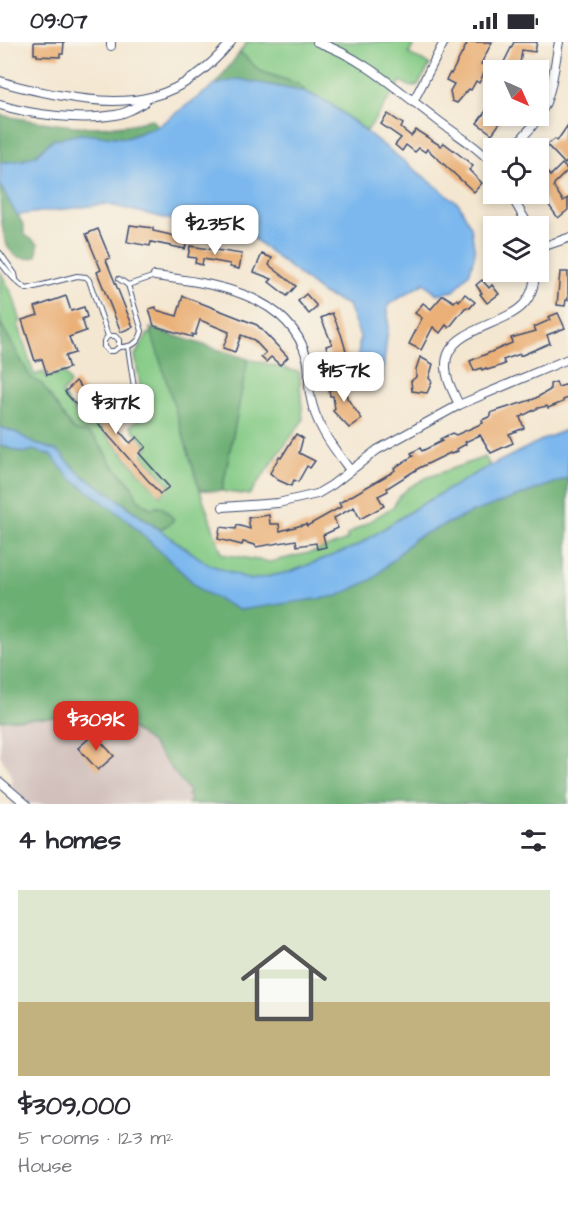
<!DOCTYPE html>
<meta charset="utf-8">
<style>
:root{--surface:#fff;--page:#f2f2f3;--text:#2b2b33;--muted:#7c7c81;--line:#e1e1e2;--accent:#d93025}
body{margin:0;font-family:"Architects Daughter",sans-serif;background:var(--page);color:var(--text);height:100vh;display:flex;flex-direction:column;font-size:22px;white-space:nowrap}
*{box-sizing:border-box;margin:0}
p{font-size:20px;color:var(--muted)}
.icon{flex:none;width:33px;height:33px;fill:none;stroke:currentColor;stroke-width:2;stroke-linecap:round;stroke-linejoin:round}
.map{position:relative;height:762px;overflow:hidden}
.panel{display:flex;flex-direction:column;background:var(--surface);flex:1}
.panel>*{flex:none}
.needle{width:39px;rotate:135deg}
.fabs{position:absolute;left:483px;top:18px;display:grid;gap:12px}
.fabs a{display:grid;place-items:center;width:66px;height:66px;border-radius:0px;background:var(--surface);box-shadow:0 3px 9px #0003;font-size:30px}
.price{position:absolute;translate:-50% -51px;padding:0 14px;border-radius:12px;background:#fff;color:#222;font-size:20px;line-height:39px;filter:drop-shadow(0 2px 3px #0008)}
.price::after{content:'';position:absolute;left:50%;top:36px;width:18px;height:14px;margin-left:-9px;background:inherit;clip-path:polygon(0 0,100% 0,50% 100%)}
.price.current{background:var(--accent);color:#fff}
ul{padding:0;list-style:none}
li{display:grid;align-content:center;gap:12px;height:318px;padding:0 18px}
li+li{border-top:2px solid var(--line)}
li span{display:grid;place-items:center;height:186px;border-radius:0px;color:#555}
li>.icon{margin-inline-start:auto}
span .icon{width:108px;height:108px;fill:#fffc;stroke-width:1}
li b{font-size:26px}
h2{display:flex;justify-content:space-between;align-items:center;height:72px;padding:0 18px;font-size:26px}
.status{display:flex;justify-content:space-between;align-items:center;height:42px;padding:0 30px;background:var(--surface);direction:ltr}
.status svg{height:16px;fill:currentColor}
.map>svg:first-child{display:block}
.industrial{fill:#d1c0bc}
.green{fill:#85cb86;stroke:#507d72;stroke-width:1.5}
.forest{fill:#6caf73;stroke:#446f68;stroke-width:1.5}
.water{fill:#7cb8ee;stroke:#4c74a6;stroke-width:1.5}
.building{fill:#eab077}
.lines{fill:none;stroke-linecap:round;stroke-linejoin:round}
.lane-casing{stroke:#3c4b6f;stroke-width:6}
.street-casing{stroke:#3c4b6f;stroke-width:10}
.lane{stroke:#fff;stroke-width:4}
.street{stroke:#fff;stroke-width:8}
</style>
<div class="status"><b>09:07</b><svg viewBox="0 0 49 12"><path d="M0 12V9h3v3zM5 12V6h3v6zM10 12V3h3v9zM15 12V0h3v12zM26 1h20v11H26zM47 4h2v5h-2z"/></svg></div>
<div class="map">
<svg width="568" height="762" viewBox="0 0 568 762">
<rect width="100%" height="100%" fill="#f7f3e8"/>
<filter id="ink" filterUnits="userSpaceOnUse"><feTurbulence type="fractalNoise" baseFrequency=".0167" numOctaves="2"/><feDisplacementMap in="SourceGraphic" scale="12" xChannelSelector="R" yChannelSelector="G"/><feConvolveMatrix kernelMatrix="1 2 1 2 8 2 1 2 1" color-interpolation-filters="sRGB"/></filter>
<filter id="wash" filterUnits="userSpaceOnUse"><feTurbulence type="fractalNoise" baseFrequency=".008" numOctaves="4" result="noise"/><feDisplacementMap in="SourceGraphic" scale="24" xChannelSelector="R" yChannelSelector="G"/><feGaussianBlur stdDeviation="1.35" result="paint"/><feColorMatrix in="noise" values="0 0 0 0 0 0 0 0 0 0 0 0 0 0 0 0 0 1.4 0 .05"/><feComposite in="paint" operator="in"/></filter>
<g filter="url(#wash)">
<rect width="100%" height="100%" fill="#f4e7d1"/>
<polygon class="industrial" points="94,659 151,701 190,749 187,754 191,757 188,762 11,762 13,758 12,735 0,713 0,678 79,674"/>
<g class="green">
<polygon points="247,0 415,0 409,12 430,23 418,43 411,45 401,39 367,89 329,61 306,50 298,42 260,29 240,10"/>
<polygon points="0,229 13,254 21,280 18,281 34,333 44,330 46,336 64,330 70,341 62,351 86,386 94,379 160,454 170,444 142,412 148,405 130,384 145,373 135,313 148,292 152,291 200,448 222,512 270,520 317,509 347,498 347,493 393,465 399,455 408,446 426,436 485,415 490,424 419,464 357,504 290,530 251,538 208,522 159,487 165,485 159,464 150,466 138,457 131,443 111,421 105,409 88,391 76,389 71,385 42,343 31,336 0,280"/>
<polygon points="248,317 299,330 303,378 249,453 222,449"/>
</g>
<g class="forest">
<polygon points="240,10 260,29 298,42 306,50 279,46 215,43"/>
<path d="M0,73C45,81 107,93 151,77L158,84L127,96L80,92L52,98L36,113L23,118L0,121Z"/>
<path d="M0,143L24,184V192L38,202L37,214C30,217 26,217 19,215C0,210 0,164 0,143Z"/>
<polygon points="0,280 31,336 42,342 71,385 76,389 88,391 95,396 111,421 131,443 138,457 150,466 162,465 174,477 170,482 159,487 110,451 80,432 57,409 33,401 17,391 0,385"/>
<polygon points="150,286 248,317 222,449 200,448"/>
<polygon points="0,403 23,411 33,408 51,413 70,436 125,476 202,549 373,537 415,496 468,472 568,436 568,762 188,762 191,757 187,754 189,749 151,701 95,659 79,674 0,678"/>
</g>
<g class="water">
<polygon points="238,37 306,50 329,61 459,162 471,185 475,211 470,230 454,249 437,252 424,241 388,263 388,285 382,340 367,347 356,335 360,294 348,263 323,252 248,192 217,183 194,183 106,162 17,173 0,143 0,121 23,118 36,113 52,98 80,92 127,96 158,84 215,43"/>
<polygon points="0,385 17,391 33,401 58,409 80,432 110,451 138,473 208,522 251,538 290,530 357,504 419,464 480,429 542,398 568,387 568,436 468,472 415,496 373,537 338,554 239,568 202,549 125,476 70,436 51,413 33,408 23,411 0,403"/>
</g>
<g id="blocks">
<g class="building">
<polygon points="34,0 64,0 63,12 60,12 60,15 37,14 37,12 34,12"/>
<polygon points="468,0 492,0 481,22 487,25 479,41 476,39 471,48 469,47 457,61 452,59 450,49 454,42 446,38 450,31 451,32"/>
<polygon points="514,0 537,0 535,10 522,8 519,28 500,28"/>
<polygon points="494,58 494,74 505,74 492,92 477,81"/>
<polygon points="388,72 403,82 401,86 411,94 416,88 441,104 444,101 465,117 473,124 469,128 482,141 474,150 427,107 425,110 419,106 415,110 406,103 402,109 395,103 401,96 381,82"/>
<polygon points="568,83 568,118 565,122 547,103 555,97 557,99"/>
<polygon points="538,121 545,131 547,130 550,134 562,122 568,128 554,142 554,145 563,159 568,156 568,168 558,176 538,148"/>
<polygon points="130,183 153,186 153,189 180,195 180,192 188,193 185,207 151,200 150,204 127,200"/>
<polygon points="98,187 110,216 106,218 133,285 121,290 97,230 101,228 86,192"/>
<polygon points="190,204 242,212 239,227 230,225 230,222 203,217 202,223 195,221 196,216 188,215"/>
<polygon points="262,212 272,216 269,223 296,244 287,254 269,240 272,237 254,230"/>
<polygon points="497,230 518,230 517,236 497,234"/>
<polygon points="560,230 568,230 568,258 566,258 565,264 557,263"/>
<polygon points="482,238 489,246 492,243 499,252 487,261 480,252 482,251 476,243"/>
<polygon points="306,252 316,263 316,266 309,272 298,259"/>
<polygon points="465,252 475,260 470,266 468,265 465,266 449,286 446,283 440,291 433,285 421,308 409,302 422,276 415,271 423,261 431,267 443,253 454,260 457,257 459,259"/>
<polygon points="66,254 71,269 84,265 87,275 82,277 86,289 69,295 75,311 65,314 69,326 47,333 42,317 35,319 22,278 38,273 35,265"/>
<polygon points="183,254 257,283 288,315 280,323 271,315 266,320 261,315 266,311 254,298 241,293 235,310 223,306 229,290 200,278 195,293 192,292 192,295 154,284 149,267 156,265 156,268 177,274"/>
<polygon points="332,271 341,292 349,319 334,325 326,304 332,302 321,276"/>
<polygon points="558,271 565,286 547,293 550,301 520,314 520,312 503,318 505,322 497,325 487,328 486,326 482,328 481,326 474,329 470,319 512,301 511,296 536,289 534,285 550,278 548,275"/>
<polygon points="420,315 433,322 429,336 432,340 427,351 412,349 411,339 416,335 416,327"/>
<polygon points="344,334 347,356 362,377 349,386 333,369 335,367 333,354 330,354 329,348 333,347 333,337"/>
<polygon points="76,339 130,401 137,395 146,405 139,411 169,445 160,452 94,377 91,380 65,350"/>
<polygon points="556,340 558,345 568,342 568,356 563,358 563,360 548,366 547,364 538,366 520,375 524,386 509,392 513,401 491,411 480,393 465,400 466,402 457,407 458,409 451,412 450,411 419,426 387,446 388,449 378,454 384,464 360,477 354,465 334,476 338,486 323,493 326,505 317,507 316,501 297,504 296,498 256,505 255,503 243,500 242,503 218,497 220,485 236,487 237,483 250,487 248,476 269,473 270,482 279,482 280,489 306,482 307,484 341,465 339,461 391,431 395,428 394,426 413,414 411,411 420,406 422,409 442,399 440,397 452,391 456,393 483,381 482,378 491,374 490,371 534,357 550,348 550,342"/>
<polygon points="296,392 303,396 299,411 315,419 310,426 307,424 298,440 294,438 291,444 278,438 270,431 279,415 281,416"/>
<polygon points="94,692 114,714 98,728 78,706"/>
</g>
</g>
</g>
<g filter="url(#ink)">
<use href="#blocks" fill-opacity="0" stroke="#3c4b6f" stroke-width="1.5"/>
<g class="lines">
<g class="lane-casing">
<g id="lane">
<polyline points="0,211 15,232 16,237"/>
<path d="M0,220C8,231 16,241 27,247L77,234L86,235L89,238L108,294L104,299V305L108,309H114L119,305V298L115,294H108"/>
<polyline points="119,237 128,243"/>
<path d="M119,305C131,305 139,302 142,289L128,243L155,234"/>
<polyline points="128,305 138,372"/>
</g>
</g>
<g class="street-casing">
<g id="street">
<path d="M317,0C362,15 399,49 436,77C455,92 479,105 494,124"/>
<polyline points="111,4 111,0"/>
<path d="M0,39C19,46 38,49 58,53C131,67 181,60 231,0"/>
<polyline points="413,60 444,0"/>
<path d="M0,63C33,73 81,79 115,73C126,72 136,65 145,60"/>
<path d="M511,106C551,72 550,49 559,0"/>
<polyline points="510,152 529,184"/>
<polyline points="539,206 568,196"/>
<path d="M155,234C211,241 289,251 307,316C310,327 308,340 310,352C315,383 332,404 350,428"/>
<path d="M459,363C454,351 445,337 446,323C446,287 503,284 523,263C532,254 534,242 536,230"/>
<polyline points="223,465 278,461 317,452 332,443 377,408 459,363 568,317"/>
<polyline points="0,740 26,762"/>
</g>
</g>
<use href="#lane" class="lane"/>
<use href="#street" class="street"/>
</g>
</g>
</svg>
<div class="fabs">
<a><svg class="needle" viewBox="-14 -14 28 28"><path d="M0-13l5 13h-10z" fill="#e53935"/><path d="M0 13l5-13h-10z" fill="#7c7c81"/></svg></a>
<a><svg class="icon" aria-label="locate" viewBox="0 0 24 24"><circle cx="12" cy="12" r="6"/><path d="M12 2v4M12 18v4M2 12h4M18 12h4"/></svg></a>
<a><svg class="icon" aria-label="layers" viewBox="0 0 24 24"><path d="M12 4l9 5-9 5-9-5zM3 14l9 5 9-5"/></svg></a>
</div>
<b class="price" style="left:215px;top:214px">$235K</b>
<b class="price" style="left:344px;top:361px">$157K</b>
<b class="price" style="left:116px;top:393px">$317K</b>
<b class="price current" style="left:96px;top:710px">$309K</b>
</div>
<section class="panel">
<h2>4 homes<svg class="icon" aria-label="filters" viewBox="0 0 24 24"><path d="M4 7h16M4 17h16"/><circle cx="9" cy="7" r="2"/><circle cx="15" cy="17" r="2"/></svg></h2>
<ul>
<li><span style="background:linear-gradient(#dfe7d0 60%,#c2b280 0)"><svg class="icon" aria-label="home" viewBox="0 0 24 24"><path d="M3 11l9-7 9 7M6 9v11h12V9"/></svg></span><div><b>$309,000</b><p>5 rooms · 123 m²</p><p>House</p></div></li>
</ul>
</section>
